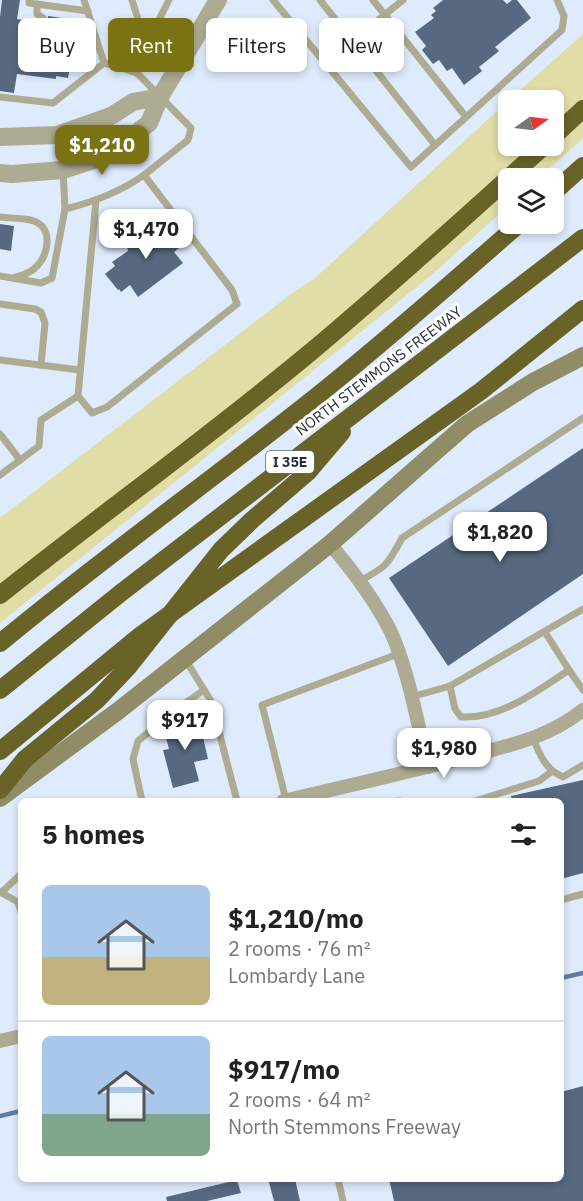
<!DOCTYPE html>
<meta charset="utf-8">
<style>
:root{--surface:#fff;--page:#f6f6f6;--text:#222;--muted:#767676;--line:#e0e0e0;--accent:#7b7214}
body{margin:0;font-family:"IBM Plex Sans",sans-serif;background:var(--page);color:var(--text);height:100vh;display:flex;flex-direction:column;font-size:22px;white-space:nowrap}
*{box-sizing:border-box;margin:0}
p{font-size:20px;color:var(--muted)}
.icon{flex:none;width:33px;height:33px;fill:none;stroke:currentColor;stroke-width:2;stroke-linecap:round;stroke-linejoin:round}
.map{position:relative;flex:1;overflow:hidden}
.side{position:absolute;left:18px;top:798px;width:546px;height:384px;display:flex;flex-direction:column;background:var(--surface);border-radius:9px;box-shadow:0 3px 9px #0003}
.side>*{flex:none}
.guide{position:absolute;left:18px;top:18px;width:548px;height:54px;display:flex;gap:12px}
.needle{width:39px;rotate:76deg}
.buttons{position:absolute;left:498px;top:90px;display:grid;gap:12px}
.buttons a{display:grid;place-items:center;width:66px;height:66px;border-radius:9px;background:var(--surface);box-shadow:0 3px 9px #0003;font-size:30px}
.price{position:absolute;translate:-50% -51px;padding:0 14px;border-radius:12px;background:#fff;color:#222;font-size:20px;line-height:39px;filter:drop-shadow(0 2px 3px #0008)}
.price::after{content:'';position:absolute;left:50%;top:36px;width:18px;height:14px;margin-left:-9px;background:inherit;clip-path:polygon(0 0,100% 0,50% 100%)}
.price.selected{background:var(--accent);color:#fff}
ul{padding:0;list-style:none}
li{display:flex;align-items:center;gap:18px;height:150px;padding:0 24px}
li+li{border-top:2px solid var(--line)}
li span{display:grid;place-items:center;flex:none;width:168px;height:120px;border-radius:9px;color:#555}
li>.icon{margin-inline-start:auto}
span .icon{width:72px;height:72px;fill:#fffc;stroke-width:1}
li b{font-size:26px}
h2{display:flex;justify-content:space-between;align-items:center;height:72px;padding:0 24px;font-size:26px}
.pill{padding:0 21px;border-radius:9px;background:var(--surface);box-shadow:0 3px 9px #0003;font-size:21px;line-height:54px}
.pill.selected{background:var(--accent);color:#fff}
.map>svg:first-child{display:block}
.green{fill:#e1dda7}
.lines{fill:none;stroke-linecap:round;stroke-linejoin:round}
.stream{stroke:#607ca0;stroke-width:4.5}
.building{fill:#566981}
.service{stroke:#adab91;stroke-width:7}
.minor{stroke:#adab91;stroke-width:14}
.tertiary{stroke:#adab91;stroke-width:18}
.secondary{stroke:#908c66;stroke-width:18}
.motorway{stroke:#696328;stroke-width:18}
.motorway-bridge{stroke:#696328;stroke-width:18}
.labels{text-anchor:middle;stroke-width:6;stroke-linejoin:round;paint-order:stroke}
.shield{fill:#fff;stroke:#686d75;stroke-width:1.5}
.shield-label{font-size:14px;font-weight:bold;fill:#272f3a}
.street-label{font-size:15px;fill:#272f3a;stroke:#fff}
</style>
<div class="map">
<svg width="583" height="1201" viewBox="0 0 583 1201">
<rect width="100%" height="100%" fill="#deebfc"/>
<polygon class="green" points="583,34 583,138 539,178 508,178 508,206 434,273 0,623 0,518 295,291 315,278 508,101 508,146 554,146 554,100 509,100"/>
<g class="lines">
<g class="stream">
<polyline points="561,978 583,973"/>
<polyline points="0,1116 21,1111"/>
</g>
</g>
<g class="building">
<polygon points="2,0 20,0 17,19 43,24 47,22 48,16 69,19 69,24 71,27 84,29 82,43 76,42 73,68 70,68 68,78 56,76 56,79 17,74 14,93 0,91 0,17"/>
<polygon points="443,0 503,0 507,4 512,0 517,0 531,18 495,47 499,51 479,67 482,71 464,85 452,68 447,71 439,60 433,64 422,50 426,46 415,32 434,18 431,15 436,11 433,8"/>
<polygon points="149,220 158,232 166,225 181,246 174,252 183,263 138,297 130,285 121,292 119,289 118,290 105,274 115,266 112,262 128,251 126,241 135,239 136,230"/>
<polygon points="0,224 14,226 11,251 0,249"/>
<polygon points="583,448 583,574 448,666 389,578"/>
<polygon points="198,716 208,759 194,762 199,781 173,788 163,750 169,749 165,734 170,733 169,727 172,726 171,723"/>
<polygon points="583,780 583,873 561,879 561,801 512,801 511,796"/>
<polygon points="583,1086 583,1201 394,1201 389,1179 561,1179 561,1092"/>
<polygon points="268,1179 295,1179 300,1201 274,1201"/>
<polygon points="237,1180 241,1193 207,1201 167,1201 166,1197"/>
</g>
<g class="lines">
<g class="service">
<polyline points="29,0 29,3 88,11"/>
<polyline points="84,0 104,63 137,73"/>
<polyline points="273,0 325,63"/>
<polyline points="320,0 435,145"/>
<polyline points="373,0 466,117"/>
<polyline points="403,0 325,63 411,167 562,30 564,16 557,0"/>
<polyline points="37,4 37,14 43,18"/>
<polyline points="74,22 91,24"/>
<polyline points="146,45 169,0"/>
<polyline points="0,97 53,103 104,63"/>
<path d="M63,170L65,209C94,202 120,192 144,175"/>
<path d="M0,217C11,219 29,217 38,223C53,232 47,256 37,266C32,272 24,275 16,277"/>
<polyline points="0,276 41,283 52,278 65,209"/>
<polyline points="0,304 35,309 41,312 45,323 41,365"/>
<polyline points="0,360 80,370"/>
<polyline points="78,396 96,200"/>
<polyline points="0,434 20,460"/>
<polyline points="0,475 39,446 41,420 78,396 92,413 107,407 237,304 232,290 144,175 188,140 191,128 137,73 146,45 132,0"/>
<path d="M360,581C387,566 387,566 402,538L583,418"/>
<polyline points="185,659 211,701 237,801"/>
<polyline points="569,670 583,690"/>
<path d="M450,686L455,709L461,717C501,719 537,691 569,670L545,632"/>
<polyline points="411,697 450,686 583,609"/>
<path d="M533,739C541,756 545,769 563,777L583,765"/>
<polyline points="286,800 262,705 398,654"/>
<polyline points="142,801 133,759 138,741 174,711 204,690"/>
<polyline points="398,801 400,801"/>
<polyline points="475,801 539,781 551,772"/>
<polyline points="0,892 18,902 21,912"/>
<polyline points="2,892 21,874"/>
<polyline points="561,900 583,894"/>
<polyline points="338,1179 343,1201"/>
</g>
<g class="minor">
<path d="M330,544C353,571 374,599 390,630C408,668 418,726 428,767"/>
<path d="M283,801C344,787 405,773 466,757C509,745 546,739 583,710"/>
<polyline points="0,1041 21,1036"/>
</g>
<g class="tertiary">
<polyline points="0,137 57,135 111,116 133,102 160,97"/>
<polyline points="0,173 12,174 63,170 94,160 124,143 149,123 160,97 218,0"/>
</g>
<polyline class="secondary" points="0,798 118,711 330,544 467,424 533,382 583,356"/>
<g class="motorway">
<polyline points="554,136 583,109"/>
<polyline points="554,192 583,166"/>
<path d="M0,595C103,513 210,436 312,351C391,285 467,215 544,146"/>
<path d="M0,643C105,556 216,477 322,392C389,338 454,281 519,224"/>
<polyline points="0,690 122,592 583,238"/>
<polyline points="0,790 25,759 97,700 129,666 221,550 252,520 308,472 342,432"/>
</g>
<polyline class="motorway-bridge" points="0,751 141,635 481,391 583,309"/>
</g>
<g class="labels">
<rect class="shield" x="266" y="451" width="48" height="22" rx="4.5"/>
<g class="shield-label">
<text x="290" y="467">I 35E</text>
</g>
<g class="street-label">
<text transform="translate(379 371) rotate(-37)" y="5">NORTH STEMMONS FREEWAY</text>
</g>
</g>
</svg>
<div class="buttons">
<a><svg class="needle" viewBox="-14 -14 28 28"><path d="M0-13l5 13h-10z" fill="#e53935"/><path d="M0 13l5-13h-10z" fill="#767676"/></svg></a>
<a><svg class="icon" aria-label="layers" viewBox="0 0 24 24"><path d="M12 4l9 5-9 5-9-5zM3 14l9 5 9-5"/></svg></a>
</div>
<b class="price selected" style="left:102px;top:176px">$1,210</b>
<b class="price" style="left:146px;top:260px">$1,470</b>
<b class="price" style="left:500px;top:563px">$1,820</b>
<b class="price" style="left:185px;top:751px">$917</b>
<b class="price" style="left:444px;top:779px">$1,980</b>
<div class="guide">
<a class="pill">Buy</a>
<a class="pill selected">Rent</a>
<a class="pill">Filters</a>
<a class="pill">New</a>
</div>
<section class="side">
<h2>5 homes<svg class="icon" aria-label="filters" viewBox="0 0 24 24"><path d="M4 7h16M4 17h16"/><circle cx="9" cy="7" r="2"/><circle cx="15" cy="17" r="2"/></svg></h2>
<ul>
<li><span style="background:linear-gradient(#a9c7e8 60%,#c2b280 0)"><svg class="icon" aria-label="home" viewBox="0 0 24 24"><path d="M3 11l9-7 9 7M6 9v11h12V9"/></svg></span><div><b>$1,210/mo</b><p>2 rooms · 76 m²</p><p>Lombardy Lane</p></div></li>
<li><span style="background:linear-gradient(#a9c7e8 65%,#7fa58c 0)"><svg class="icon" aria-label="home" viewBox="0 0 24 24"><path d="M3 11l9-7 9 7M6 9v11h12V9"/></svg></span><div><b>$917/mo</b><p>2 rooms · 64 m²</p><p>North Stemmons Freeway</p></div></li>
</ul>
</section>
</div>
